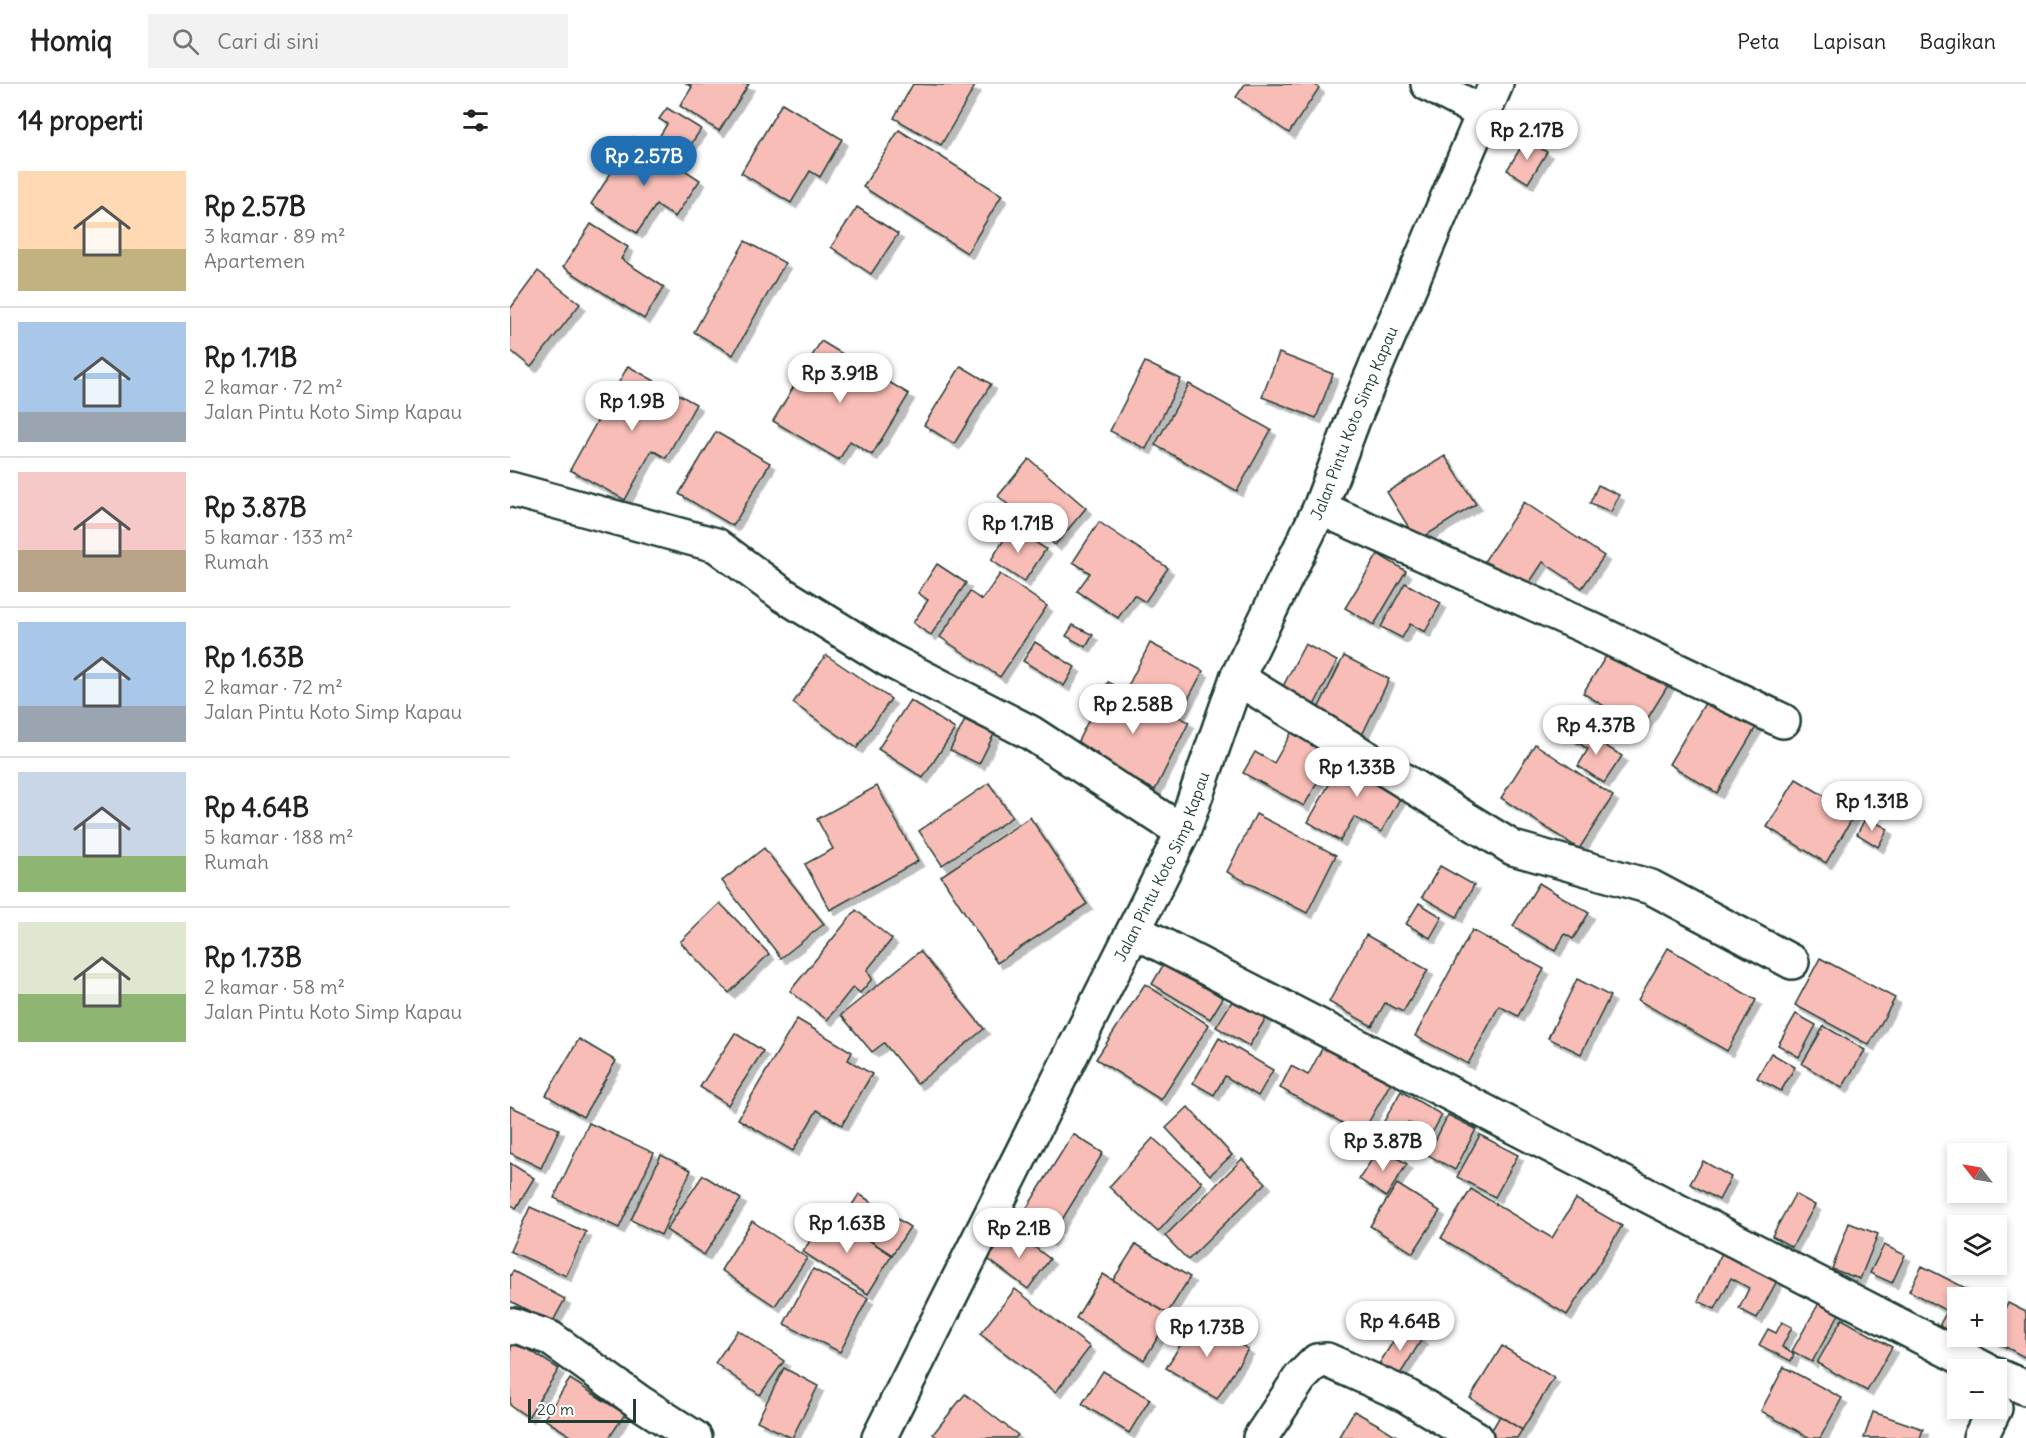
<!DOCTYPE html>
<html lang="id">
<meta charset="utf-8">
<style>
:root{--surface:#fff;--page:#f2f2f2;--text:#222;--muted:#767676;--line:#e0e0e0;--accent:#1f6fb2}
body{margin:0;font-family:Delius,sans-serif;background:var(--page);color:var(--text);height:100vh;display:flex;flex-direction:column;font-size:22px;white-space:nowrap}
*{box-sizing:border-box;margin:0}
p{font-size:20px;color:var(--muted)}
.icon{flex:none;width:33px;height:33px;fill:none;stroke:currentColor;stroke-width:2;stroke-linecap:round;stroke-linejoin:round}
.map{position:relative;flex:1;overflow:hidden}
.sheet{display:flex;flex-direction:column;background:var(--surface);width:510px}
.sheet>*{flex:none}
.needle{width:39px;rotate:301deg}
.controls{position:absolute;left:1437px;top:1059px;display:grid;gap:12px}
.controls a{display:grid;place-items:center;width:60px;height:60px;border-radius:0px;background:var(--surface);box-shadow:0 3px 9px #0003;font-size:30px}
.scale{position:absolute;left:18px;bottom:15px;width:108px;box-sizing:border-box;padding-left:6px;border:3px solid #1f3d34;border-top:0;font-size:16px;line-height:21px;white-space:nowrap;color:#1f3d34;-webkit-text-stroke:4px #fff;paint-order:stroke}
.price{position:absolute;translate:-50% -51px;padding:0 14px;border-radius:21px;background:#fff;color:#222;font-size:20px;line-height:39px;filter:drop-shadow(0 2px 3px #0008)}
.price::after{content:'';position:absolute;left:50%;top:36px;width:18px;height:14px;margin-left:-9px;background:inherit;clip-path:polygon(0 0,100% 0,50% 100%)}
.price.selected{background:var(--accent);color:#fff}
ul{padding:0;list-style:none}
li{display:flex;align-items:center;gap:18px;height:150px;padding:0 18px}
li+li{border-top:2px solid var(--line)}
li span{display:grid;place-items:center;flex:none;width:168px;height:120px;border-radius:0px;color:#555}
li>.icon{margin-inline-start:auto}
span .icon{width:72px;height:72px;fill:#fffc;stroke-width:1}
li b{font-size:26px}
h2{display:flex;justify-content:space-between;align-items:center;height:72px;padding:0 18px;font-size:26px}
header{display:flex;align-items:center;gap:36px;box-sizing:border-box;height:84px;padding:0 30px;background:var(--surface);border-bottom:2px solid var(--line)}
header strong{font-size:28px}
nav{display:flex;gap:33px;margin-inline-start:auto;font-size:21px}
.search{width:420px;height:54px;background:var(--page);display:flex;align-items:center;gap:15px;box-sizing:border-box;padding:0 21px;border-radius:0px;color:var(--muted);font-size:22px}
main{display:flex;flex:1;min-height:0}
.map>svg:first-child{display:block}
.building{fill:#f8bdb6;stroke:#1f3d34;stroke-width:1.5;filter:url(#shadow)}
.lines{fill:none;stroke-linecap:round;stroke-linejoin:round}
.minor-casing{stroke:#1f3d34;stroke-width:38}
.minor{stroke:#fff;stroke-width:33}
.labels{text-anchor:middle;stroke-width:4.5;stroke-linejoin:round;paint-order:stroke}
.street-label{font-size:16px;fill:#1f3d34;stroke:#fff}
</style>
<header>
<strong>Homiq</strong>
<div class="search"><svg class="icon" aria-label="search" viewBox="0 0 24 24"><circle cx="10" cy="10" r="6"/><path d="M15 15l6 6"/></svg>Cari di sini</div>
<nav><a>Peta</a><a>Lapisan</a><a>Bagikan</a></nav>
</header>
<main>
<section class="sheet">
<h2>14 properti<svg class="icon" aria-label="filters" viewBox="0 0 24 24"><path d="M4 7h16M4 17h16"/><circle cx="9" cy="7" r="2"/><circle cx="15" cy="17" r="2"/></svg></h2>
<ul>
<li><span style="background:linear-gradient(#ffd9b3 65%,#c2b280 0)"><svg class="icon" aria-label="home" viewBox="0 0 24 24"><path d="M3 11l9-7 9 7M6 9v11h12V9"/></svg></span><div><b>Rp 2.57B</b><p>3 kamar · 89 m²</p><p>Apartemen</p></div></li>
<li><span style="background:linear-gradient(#a9c7e8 75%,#9aa5b1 0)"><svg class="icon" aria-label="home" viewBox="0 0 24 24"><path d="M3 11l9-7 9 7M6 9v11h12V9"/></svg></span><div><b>Rp 1.71B</b><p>2 kamar · 72 m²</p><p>Jalan Pintu Koto Simp Kapau</p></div></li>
<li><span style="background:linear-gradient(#f6c9c9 65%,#b9a48a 0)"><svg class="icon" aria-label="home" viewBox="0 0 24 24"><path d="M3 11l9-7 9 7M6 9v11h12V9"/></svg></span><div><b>Rp 3.87B</b><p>5 kamar · 133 m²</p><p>Rumah</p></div></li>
<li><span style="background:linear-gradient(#a9c7e8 70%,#9aa5b1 0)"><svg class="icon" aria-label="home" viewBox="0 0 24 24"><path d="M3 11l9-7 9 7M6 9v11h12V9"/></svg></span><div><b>Rp 1.63B</b><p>2 kamar · 72 m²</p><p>Jalan Pintu Koto Simp Kapau</p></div></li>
<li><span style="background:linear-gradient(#c9d6e8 70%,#8fb573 0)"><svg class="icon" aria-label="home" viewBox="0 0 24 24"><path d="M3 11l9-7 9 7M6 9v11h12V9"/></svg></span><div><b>Rp 4.64B</b><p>5 kamar · 188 m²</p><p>Rumah</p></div></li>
<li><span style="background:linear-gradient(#dfe7d0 60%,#8fb573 0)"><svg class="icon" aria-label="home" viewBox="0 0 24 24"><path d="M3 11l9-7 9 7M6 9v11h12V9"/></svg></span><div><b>Rp 1.73B</b><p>2 kamar · 58 m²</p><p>Jalan Pintu Koto Simp Kapau</p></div></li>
</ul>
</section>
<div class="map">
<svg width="1516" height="1354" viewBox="0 0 1516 1354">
<defs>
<filter id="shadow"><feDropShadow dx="5.5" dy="5.5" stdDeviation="0" flood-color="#0004"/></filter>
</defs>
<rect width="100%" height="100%" fill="#fff"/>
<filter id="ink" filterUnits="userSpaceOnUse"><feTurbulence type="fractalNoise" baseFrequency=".0167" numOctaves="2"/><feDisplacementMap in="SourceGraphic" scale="12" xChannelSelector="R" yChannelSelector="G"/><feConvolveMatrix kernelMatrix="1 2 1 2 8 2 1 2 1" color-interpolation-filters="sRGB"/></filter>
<g filter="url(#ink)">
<g class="building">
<polygon points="177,0 239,0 209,47 170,22 182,3"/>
<polygon points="403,0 465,2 431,61 384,34"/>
<polygon points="735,0 804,0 809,4 779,49 726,13"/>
<polygon points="272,19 332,55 310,93 300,87 281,119 231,89"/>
<polygon points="157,24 191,45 172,74 146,58 157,40 149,35"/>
<polygon points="389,46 492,111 457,169 353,103"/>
<polygon points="124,53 190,96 165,133 146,121 127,149 81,120"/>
<polygon points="1016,55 1037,68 1018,99 997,86"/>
<polygon points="347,123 388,150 361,190 321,163"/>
<polygon points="81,140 118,163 111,175 154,203 134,235 53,183"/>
<polygon points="235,157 275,179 223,271 184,248"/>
<polygon points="28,187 70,220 21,283 0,266 0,225"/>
<polygon points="311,257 399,310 362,371 340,357 329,376 263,337"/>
<polygon points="769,269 823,290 806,334 752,313"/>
<polygon points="635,278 671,295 636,365 600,347"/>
<polygon points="118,282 186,320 156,374 142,366 115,416 60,386"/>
<polygon points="451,282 481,300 444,360 414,341"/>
<polygon points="679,300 761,346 727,407 645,361"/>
<polygon points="206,348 260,379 223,442 169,410"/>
<polygon points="935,372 966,420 907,457 877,408"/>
<polygon points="519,375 576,424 545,461 488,412"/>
<polygon points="1088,401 1109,411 1101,428 1080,419"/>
<polygon points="1014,418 1094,472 1072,504 1033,478 1014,507 973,479"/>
<polygon points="589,438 658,484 635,518 624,511 608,534 567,507 580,489 563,478"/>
<polygon points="502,443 536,465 514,498 481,476"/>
<polygon points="868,470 896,487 864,541 835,524"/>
<polygon points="427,480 456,499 421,551 403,539 418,516 408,509"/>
<polygon points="490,490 537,522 490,593 430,553 460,508 472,516"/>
<polygon points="895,499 931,519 915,548 900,540 892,554 871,543"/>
<polygon points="563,541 583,551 576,563 556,552"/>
<polygon points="525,558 565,583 554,602 513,577"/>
<polygon points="640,559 693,587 670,630 618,602"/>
<polygon points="795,560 827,577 801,627 769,610"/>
<polygon points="1098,569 1123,585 1129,575 1162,595 1131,645 1073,609"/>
<polygon points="316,571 381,615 347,664 283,619"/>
<polygon points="834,572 879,595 852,651 806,629"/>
<polygon points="598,598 679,638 645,706 584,675 587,669 567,659"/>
<polygon points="1201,609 1249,638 1207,709 1159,680"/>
<polygon points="400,616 445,645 413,694 368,665"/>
<polygon points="455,636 484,650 469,680 440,666"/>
<polygon points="788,637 829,660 794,722 733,689 745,668 764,679"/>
<polygon points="1066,643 1112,672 1094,699 1068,682 1078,665 1059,653"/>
<polygon points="1025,660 1103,712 1069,765 991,714"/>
<polygon points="837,668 897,702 871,748 844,733 830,757 798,738"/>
<polygon points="1286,695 1345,730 1316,779 1257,743"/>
<polygon points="479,699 502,733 432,781 409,747"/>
<polygon points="367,702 408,777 320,826 295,780 323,765 307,735"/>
<polygon points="746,730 826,771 797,829 717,788"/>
<polygon points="520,733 577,820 487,879 431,792"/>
<polygon points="1356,733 1378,745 1368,763 1347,750"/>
<polygon points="254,764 314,840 271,874 212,797"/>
<polygon points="930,782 964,801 947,833 912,813"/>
<polygon points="1029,799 1079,829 1063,855 1055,850 1045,867 1003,842"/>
<polygon points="210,819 259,870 219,909 170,858"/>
<polygon points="909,819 932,833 920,854 896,840"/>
<polygon points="346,826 382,855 357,886 362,895 350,909 343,903 317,936 280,907"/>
<polygon points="962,846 1034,885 1008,932 989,922 958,980 905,952"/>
<polygon points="856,851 918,886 893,928 875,919 862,942 819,918"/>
<polygon points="1158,864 1246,916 1217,967 1128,916"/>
<polygon points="410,867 474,945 407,1000 374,959 362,968 331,931"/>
<polygon points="1310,874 1385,914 1359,961 1285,921"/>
<polygon points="655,878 713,914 700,935 642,900"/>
<polygon points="1067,895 1100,912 1071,970 1038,954"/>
<polygon points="635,900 699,941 651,1016 586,975"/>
<polygon points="724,914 756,934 739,962 706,943"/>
<polygon points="1286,930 1306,941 1289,973 1268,961"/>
<polygon points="287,935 342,968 338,976 362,990 332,1041 307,1026 283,1067 228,1035"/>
<polygon points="1314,942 1355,966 1332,1004 1292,980"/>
<polygon points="225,949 253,967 218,1021 190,1003"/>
<polygon points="709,954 763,986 748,1012 715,992 704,1011 683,999"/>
<polygon points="69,955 106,977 73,1033 36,1011"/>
<polygon points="814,961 881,998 852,1050 770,1004 781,982 798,991"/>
<polygon points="1261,969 1285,983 1271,1007 1247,994"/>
<polygon points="891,1007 932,1031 921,1051 898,1038 891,1051 872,1041"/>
<polygon points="0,1022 49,1045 31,1084 0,1069"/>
<polygon points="678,1023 722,1071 700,1091 656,1044"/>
<polygon points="938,1031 966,1045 945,1086 918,1071"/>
<polygon points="79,1039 144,1069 109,1144 44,1114"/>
<polygon points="563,1050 593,1069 539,1157 508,1138"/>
<polygon points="970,1051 1008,1071 985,1113 947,1093"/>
<polygon points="643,1054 692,1098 648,1148 599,1103"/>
<polygon points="870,1063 897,1080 876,1113 849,1095"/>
<polygon points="151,1071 181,1086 151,1151 121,1136"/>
<polygon points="732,1075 756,1099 678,1176 655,1152"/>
<polygon points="1193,1077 1221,1093 1209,1116 1180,1100"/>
<polygon points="0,1079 24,1094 6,1124 0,1120"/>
<polygon points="193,1091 231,1115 194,1171 156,1146"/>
<polygon points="887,1100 930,1127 903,1169 860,1142"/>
<polygon points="961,1105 1042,1154 1066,1115 1112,1142 1057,1231 931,1154"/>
<polygon points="349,1110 400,1143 382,1171 331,1138"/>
<polygon points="1285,1110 1305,1121 1282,1163 1262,1152"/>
<polygon points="20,1123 76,1148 56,1192 0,1167"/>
<polygon points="317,1129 382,1171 358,1210 293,1168"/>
<polygon points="242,1137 297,1174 265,1222 211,1186"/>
<polygon points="1339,1139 1368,1150 1350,1195 1322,1185"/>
<polygon points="501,1145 540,1175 518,1205 478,1175"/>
<polygon points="626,1160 680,1193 657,1230 603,1196"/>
<polygon points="1374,1161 1395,1171 1382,1199 1360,1189"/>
<polygon points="1214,1165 1269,1193 1247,1234 1229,1225 1239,1204 1221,1194 1205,1225 1188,1217"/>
<polygon points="1412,1182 1475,1214 1448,1214 1448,1252 1459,1252 1456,1258 1428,1244 1437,1227 1399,1207"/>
<polygon points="303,1185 358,1214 330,1268 274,1240"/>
<polygon points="3,1187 55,1215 42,1239 0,1217 0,1192"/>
<polygon points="593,1190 661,1232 634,1276 566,1234"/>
<polygon points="505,1205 580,1263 546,1308 470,1250"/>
<polygon points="1313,1212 1333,1223 1302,1278 1282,1267"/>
<polygon points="1498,1219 1516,1228 1516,1274 1479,1254 1486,1252 1486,1240"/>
<polygon points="687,1234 738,1265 707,1315 656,1284"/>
<polygon points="1332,1235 1382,1263 1357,1307 1307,1279"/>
<polygon points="1272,1238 1282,1243 1272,1263 1284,1270 1281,1277 1249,1261 1258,1245 1266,1249"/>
<polygon points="892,1243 912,1255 889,1292 869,1280"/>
<polygon points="228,1246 274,1277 250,1311 205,1279"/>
<polygon points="1,1254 49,1285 18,1333 0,1321"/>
<polygon points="992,1262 1044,1294 1012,1346 960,1314"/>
<polygon points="1274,1283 1332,1314 1310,1354 1300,1354 1251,1327"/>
<polygon points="274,1284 308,1302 282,1354 247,1337"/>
<polygon points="593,1287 640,1315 619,1349 572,1320"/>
<polygon points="60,1295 115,1330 99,1354 64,1354 34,1335"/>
<polygon points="455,1310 508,1351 505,1354 428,1354 423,1350"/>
<polygon points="844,1327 867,1340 890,1354 828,1354"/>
<polygon points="1363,1328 1413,1345 1410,1354 1354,1354"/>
<polygon points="990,1332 1012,1346 1007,1354 977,1354"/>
</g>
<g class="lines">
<g class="minor-casing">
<g id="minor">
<polyline points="918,0 973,29"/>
<polyline points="0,405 206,461 272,510 377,575 521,649 673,748"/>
<polyline points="810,424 1074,542 1273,637"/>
<polyline points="727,594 1003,764 1141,803 1282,878"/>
<polyline points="625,847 1476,1286"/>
<polyline points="0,1244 3,1241 40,1254 129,1318 185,1354"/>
<polyline points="1486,1291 1516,1304"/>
<path id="s1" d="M369,1354L673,748L727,594L810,424L843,336L986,0"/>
<polyline points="750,1354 790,1294 807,1277 817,1276 895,1311 966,1354"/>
<polyline points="1470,1354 1485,1324"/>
</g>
</g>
<use href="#minor" class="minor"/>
</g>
</g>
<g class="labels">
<g class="street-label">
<text dy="6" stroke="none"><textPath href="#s1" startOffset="1122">Jalan Pintu Koto Simp Kapau</textPath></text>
<text dy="6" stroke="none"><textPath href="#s1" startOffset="638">Jalan Pintu Koto Simp Kapau</textPath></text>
</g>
</g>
</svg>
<div class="controls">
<a><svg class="needle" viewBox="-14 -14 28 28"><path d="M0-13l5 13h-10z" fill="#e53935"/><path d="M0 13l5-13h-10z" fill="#767676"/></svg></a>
<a><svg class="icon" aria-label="layers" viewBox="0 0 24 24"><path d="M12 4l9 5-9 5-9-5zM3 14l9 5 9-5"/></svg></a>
<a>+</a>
<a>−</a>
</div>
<div class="scale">20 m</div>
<b class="price" style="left:1017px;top:77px">Rp 2.17B</b>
<b class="price selected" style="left:134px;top:103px">Rp 2.57B</b>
<b class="price" style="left:330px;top:320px">Rp 3.91B</b>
<b class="price" style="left:122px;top:348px">Rp 1.9B</b>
<b class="price" style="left:508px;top:470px">Rp 1.71B</b>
<b class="price" style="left:623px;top:651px">Rp 2.58B</b>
<b class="price" style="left:1086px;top:672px">Rp 4.37B</b>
<b class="price" style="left:847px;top:714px">Rp 1.33B</b>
<b class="price" style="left:1362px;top:748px">Rp 1.31B</b>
<b class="price" style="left:873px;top:1088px">Rp 3.87B</b>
<b class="price" style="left:337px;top:1170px">Rp 1.63B</b>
<b class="price" style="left:509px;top:1175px">Rp 2.1B</b>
<b class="price" style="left:890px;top:1268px">Rp 4.64B</b>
<b class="price" style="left:697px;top:1274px">Rp 1.73B</b>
</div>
</main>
